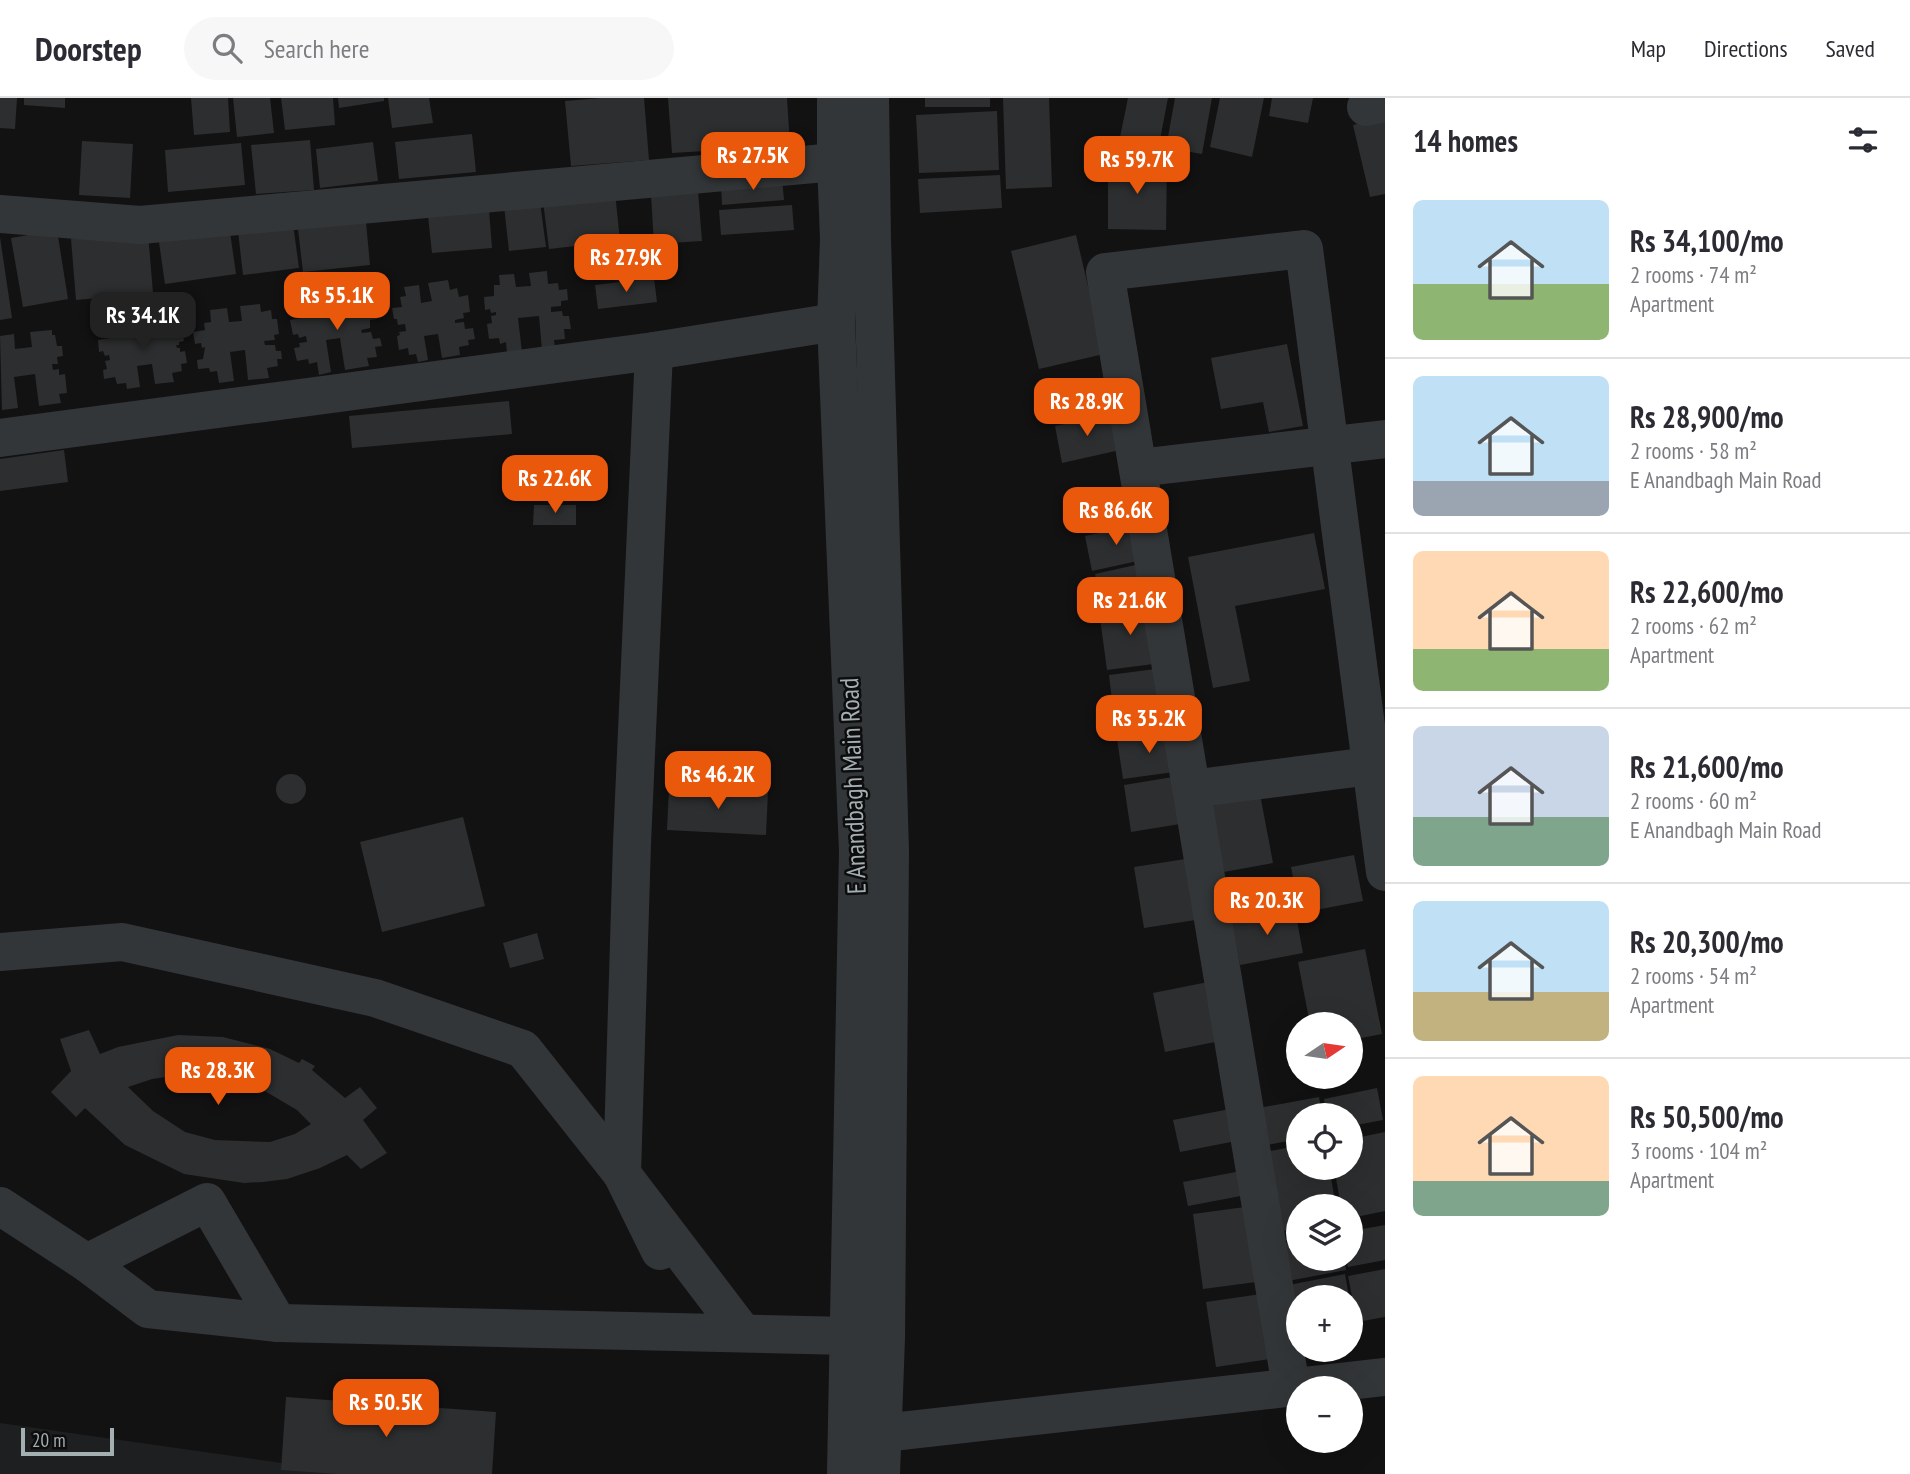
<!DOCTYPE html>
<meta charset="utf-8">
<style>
:root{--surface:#fff;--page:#f7f7f7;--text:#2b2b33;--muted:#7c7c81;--line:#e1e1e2;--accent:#ea580c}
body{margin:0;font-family:"PT Sans Narrow",sans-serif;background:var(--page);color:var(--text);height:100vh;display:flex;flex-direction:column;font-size:26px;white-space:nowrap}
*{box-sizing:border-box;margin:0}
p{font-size:23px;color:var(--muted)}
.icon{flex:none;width:38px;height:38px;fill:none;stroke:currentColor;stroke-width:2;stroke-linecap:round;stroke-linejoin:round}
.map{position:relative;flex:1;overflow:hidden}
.details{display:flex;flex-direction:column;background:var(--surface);width:525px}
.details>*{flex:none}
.needle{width:46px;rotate:77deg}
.buttons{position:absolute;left:1286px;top:914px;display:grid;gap:14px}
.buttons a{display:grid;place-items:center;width:77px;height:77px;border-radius:50%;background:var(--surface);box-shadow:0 7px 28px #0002;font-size:35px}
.scale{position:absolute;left:21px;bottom:18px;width:93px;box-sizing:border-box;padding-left:7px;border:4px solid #a4afb2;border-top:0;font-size:19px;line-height:24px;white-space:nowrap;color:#a4afb2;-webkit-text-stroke:5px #0d0d0e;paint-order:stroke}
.price{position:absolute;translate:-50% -60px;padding:0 16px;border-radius:14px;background:var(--accent);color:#fff;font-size:23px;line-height:46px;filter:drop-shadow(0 2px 4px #0008)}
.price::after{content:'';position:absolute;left:50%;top:42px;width:21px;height:16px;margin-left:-10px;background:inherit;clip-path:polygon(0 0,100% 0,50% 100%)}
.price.selected{background:#222;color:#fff}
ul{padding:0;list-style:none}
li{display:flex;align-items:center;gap:21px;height:175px;padding:0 28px}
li+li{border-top:2px solid var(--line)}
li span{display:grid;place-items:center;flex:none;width:196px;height:140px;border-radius:10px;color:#555}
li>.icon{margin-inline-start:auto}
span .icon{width:84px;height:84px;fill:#fffc;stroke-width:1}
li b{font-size:30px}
h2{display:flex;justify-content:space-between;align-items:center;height:84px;padding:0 28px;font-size:30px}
header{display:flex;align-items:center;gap:42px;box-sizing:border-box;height:98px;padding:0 35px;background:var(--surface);border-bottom:2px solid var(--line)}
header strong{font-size:33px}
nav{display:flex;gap:38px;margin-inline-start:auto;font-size:24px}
.search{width:490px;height:63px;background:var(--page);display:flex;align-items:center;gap:18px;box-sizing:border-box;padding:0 24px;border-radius:38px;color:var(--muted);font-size:26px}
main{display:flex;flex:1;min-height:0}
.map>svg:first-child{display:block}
.built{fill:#1e1f20}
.building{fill:#2d2e2f;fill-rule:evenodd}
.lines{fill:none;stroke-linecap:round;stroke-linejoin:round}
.minor{stroke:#333638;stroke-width:38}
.labels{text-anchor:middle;stroke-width:5;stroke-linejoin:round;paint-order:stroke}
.street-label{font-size:26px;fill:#a4afb2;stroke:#0d0d0e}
</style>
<header>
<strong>Doorstep</strong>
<div class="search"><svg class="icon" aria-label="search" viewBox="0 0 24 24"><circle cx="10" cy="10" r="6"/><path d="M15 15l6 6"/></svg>Search here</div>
<nav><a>Map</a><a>Directions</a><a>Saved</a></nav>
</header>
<main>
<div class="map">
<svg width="1385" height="1376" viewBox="0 0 1385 1376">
<rect width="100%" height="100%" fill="#121213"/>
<polygon class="built" points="0,1325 359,1376 0,1376"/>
<g class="building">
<polygon points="0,0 17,0 15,31 0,30"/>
<polygon points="24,0 65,0 65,10 24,7"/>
<polygon points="191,0 228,0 230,34 194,37"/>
<polygon points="233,0 270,0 274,35 237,39"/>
<polygon points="281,0 333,0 335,27 285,32"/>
<polygon points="338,0 384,0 384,3 339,10"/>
<polygon points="388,0 429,0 433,25 392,30"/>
<polygon points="601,0 644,0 649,62 571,68 565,3"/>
<polygon points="668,0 787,0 790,48 672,55"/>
<rect x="925" y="0" width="65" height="9"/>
<polygon points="1003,0 1049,0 1052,89 1006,91"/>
<polygon points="1128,0 1168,0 1156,62 1117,54"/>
<polygon points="1175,0 1212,0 1202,56 1166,50"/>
<polygon points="1220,0 1264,0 1252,59 1210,49"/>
<polygon points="1272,0 1313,0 1308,25 1269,18"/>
<polygon points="997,13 999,72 919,75 916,17"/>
<polygon points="1385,19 1385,96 1370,99 1353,27"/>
<polygon points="472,36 476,74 399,81 395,44"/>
<polygon points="310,42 314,92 256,96 251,47"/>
<polygon points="82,43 133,46 130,100 79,97"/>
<polygon points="373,44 378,83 320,90 316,51"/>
<polygon points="241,45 245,87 168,94 165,52"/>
<polygon points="1108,64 1167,65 1166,132 1108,131"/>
<polygon points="1000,77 1002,110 920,115 918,81"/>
<polygon points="782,80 784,102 722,107 721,86"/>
<polygon points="698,93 702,143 654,146 651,97"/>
<polygon points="615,94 620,143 549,151 543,103"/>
<polygon points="540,104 546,149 509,153 504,108"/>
<polygon points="792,107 794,132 721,137 719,112"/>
<polygon points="489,112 492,150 432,155 428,118"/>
<polygon points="366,124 370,167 303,174 298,131"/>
<polygon points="293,126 299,170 243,177 238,133"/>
<polygon points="57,132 68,201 23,209 11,140"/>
<polygon points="230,134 236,176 165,186 159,144"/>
<polygon points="148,135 153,195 76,202 71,141"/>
<polygon points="1076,137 1104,256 1039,271 1011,153"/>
<polygon points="0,139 12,220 0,222"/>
<polygon points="547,173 548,186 558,185 559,192 567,191 568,202 561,203 561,208 551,209 551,214 562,213 563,218 569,218 571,231 564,231 565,241 554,242 555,250 542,252 539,218 518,220 522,254 507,255 506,244 500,246 499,240 489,241 487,226 492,225 491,218 496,217 496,214 491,215 490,211 485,212 484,199 494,198 494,187 500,187 499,177 514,176 516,189 531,188 529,175"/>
<polygon points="654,180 657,204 598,211 595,187"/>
<polygon points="448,182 450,192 457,190 459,199 468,197 470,214 463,215 464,220 455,222 455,225 464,224 465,231 473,230 475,241 468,242 469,247 459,249 460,257 442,260 438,236 424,238 428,262 418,264 416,256 409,257 408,250 399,252 397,238 400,237 399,234 406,233 405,226 398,227 397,221 394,221 392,210 402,209 400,199 406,198 404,189 419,187 421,205 432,203 428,185"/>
<polygon points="356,194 357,201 366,199 367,205 374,204 377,221 370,222 370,230 361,232 362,235 371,234 373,241 380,240 382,248 375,249 377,259 367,260 369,268 345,272 340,240 326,242 331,274 319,277 317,264 309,266 308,261 297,263 294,250 300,249 299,245 307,244 306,238 299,240 298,236 293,237 290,222 301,220 300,215 308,214 307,202 322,199 324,212 336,211 334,197"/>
<polygon points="260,206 261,214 271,212 272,221 277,221 279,236 274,237 275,242 264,243 265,247 275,247 276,253 281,253 282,261 277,261 278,268 267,270 269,280 248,282 245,252 230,254 234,283 219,285 217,273 210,274 209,270 198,271 197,262 203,261 205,249 202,250 201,245 195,246 193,234 205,232 204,225 211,224 210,212 227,210 229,224 242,223 240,208"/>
<polygon points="163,217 165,227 174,226 175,232 182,231 184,243 179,244 179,247 176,247 177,250 180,250 180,254 185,253 187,265 181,266 182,273 172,275 174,284 155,286 152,266 137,268 140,289 127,291 126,285 117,286 115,279 104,281 103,272 107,271 105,263 110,262 109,257 105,258 103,253 99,254 98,242 110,240 108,233 117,231 116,224 131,222 133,235 148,233 146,220"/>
<polygon points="52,232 52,237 55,237 57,248 62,248 63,258 57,259 58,266 52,266 53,272 59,271 59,277 65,276 67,295 59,296 61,305 39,308 35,276 14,279 18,310 2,312 0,238 14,236 15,251 32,249 30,234"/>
<polygon points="1287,246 1303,328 1269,334 1263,304 1221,311 1211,260"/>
<polygon points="509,303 512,336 352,350 349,318"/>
<polygon points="1112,316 1120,352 1062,365 1055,328"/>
<polygon points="64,352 68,384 0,393 0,361"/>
<polygon points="1132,388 1139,422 1084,434 1076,400"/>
<polygon points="534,407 576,407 576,427 533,427"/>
<polygon points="1140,426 1147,461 1092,473 1085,438"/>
<polygon points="1314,435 1325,491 1235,508 1250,583 1213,590 1188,459"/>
<polygon points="1149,464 1157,498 1102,509 1095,476"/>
<polygon points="1153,505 1161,565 1107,572 1099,513"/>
<polygon points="1163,570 1170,630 1116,637 1109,577"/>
<polygon points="1176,633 1181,673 1123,681 1117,641"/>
<circle cx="291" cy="691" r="15"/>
<polygon points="1179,678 1186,725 1131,734 1124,687"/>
<polygon points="669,690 768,694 766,737 667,732"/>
<polygon points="1260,696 1273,765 1224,774 1211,705"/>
<polygon points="463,719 485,808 382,834 360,744"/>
<polygon points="1354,757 1363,803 1300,815 1291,769"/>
<polygon points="1192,760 1202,821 1144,830 1134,769"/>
<polygon points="1295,812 1303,855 1240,867 1232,824"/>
<polygon points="537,835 544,861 510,870 503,845"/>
<polygon points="1365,851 1382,936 1351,942 1351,926 1310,926 1298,864"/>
<polygon points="1208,884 1220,943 1165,954 1153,895"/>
<path d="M89,932L100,956L118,949L178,937L223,939L270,951L299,965L302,961L315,968L312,972L345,1000L360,989L377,1010L363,1022L387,1055L361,1071L347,1057L320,1070L287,1081L263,1084L244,1085L184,1076L125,1047L85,1010L76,1019L51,994L71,973L60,941ZM188,976L239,984L263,992L297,1012L311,1026L295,1036L270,1044L215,1042L185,1034L153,1013L128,989L152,981Z"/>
<polygon points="1377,990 1383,1022 1351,1028 1351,1017 1327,1017 1324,1001"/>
<polygon points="1319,999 1322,1017 1298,1017 1298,1041 1267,1047 1259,1010"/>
<polygon points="1230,1011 1236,1043 1180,1054 1173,1022"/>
<polygon points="1385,1034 1385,1113 1351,1120 1351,1108 1341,1108 1334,1069 1351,1069 1351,1041"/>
<polygon points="1298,1048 1298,1069 1329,1069 1336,1108 1298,1108 1298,1130 1280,1134 1265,1054"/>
<polygon points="1241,1073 1246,1097 1188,1108 1183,1084"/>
<polygon points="1245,1109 1256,1184 1203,1191 1193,1116"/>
<polygon points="1385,1127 1385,1162 1348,1169 1346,1160 1351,1160 1351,1133"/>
<polygon points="1298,1142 1298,1160 1344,1160 1346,1172 1288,1183 1281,1146"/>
<polygon points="1385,1171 1385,1219 1357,1224 1348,1178"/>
<polygon points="1345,1176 1349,1199 1298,1199 1298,1221 1289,1187"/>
<polygon points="1261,1196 1270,1261 1216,1269 1206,1204"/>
<polygon points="286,1299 496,1314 492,1376 338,1376 281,1372"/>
</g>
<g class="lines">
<g class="minor">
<polyline points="836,0 836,64 839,141 836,224 858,753 846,1376"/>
<polyline points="870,0 872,142 890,753 886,1240 881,1376"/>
<polyline points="1366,9 1385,5"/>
<polyline points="0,116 140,127 836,64"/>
<polyline points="654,253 632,745 622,1076 660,1153"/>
<polyline points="0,340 654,253 836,224"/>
<polyline points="1138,370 1385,341"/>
<polyline points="1191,691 1385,666"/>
<polyline points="0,854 122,844 375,900 523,951 622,1076 743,1235"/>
<polyline points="0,1108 87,1165 148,1211 278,1225 848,1238"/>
<polyline points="87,1165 207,1104 278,1225"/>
<polyline points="1291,1289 1105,174 1304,151 1385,774"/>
<polyline points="859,1334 883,1335 1385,1279"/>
</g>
</g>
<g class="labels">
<g class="street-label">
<text transform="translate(853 688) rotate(-92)" y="9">E Anandbagh Main Road</text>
</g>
</g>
</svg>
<div class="buttons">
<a><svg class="needle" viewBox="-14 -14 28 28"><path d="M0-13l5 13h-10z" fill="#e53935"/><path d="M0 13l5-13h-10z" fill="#7c7c81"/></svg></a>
<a><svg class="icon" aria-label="locate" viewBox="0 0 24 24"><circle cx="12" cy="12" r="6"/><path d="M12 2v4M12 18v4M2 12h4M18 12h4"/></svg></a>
<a><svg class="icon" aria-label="layers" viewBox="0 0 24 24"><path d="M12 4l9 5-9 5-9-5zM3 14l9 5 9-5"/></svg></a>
<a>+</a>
<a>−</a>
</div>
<div class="scale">20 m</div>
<b class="price" style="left:753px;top:94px">Rs 27.5K</b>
<b class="price" style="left:1137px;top:98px">Rs 59.7K</b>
<b class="price" style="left:626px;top:196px">Rs 27.9K</b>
<b class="price" style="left:337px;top:234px">Rs 55.1K</b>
<b class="price selected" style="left:143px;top:254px">Rs 34.1K</b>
<b class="price" style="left:1087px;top:340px">Rs 28.9K</b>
<b class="price" style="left:555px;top:417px">Rs 22.6K</b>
<b class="price" style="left:1116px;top:449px">Rs 86.6K</b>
<b class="price" style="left:1130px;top:539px">Rs 21.6K</b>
<b class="price" style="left:1149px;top:657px">Rs 35.2K</b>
<b class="price" style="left:718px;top:713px">Rs 46.2K</b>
<b class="price" style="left:1267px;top:839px">Rs 20.3K</b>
<b class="price" style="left:218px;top:1009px">Rs 28.3K</b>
<b class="price" style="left:386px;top:1341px">Rs 50.5K</b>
</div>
<section class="details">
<h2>14 homes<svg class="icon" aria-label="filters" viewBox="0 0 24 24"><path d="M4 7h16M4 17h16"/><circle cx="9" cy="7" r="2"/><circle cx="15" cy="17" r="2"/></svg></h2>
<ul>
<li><span style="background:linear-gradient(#bfe0f5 60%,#8fb573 0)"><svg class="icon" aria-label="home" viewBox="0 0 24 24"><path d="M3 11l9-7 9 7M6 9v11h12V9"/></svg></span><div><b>Rs 34,100/mo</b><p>2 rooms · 74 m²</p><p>Apartment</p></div></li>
<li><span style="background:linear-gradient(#bfe0f5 75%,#9aa5b1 0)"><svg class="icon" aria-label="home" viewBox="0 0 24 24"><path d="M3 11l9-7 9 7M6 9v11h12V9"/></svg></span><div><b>Rs 28,900/mo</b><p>2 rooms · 58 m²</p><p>E Anandbagh Main Road</p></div></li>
<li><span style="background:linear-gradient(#ffd9b3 70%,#8fb573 0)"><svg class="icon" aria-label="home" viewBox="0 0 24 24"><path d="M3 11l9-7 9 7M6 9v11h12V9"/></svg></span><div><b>Rs 22,600/mo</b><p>2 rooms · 62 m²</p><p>Apartment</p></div></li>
<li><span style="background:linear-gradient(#c9d6e8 65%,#7fa58c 0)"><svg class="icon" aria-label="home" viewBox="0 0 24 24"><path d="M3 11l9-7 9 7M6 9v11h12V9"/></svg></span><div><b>Rs 21,600/mo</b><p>2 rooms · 60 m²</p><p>E Anandbagh Main Road</p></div></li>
<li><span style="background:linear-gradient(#bfe0f5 65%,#c2b280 0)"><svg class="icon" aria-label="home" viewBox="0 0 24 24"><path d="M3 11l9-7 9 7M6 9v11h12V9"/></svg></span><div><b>Rs 20,300/mo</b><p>2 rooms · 54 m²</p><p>Apartment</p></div></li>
<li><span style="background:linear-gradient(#ffd9b3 75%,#7fa58c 0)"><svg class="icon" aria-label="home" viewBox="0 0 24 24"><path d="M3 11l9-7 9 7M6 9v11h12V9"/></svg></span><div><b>Rs 50,500/mo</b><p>3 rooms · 104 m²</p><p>Apartment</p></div></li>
</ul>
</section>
</main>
